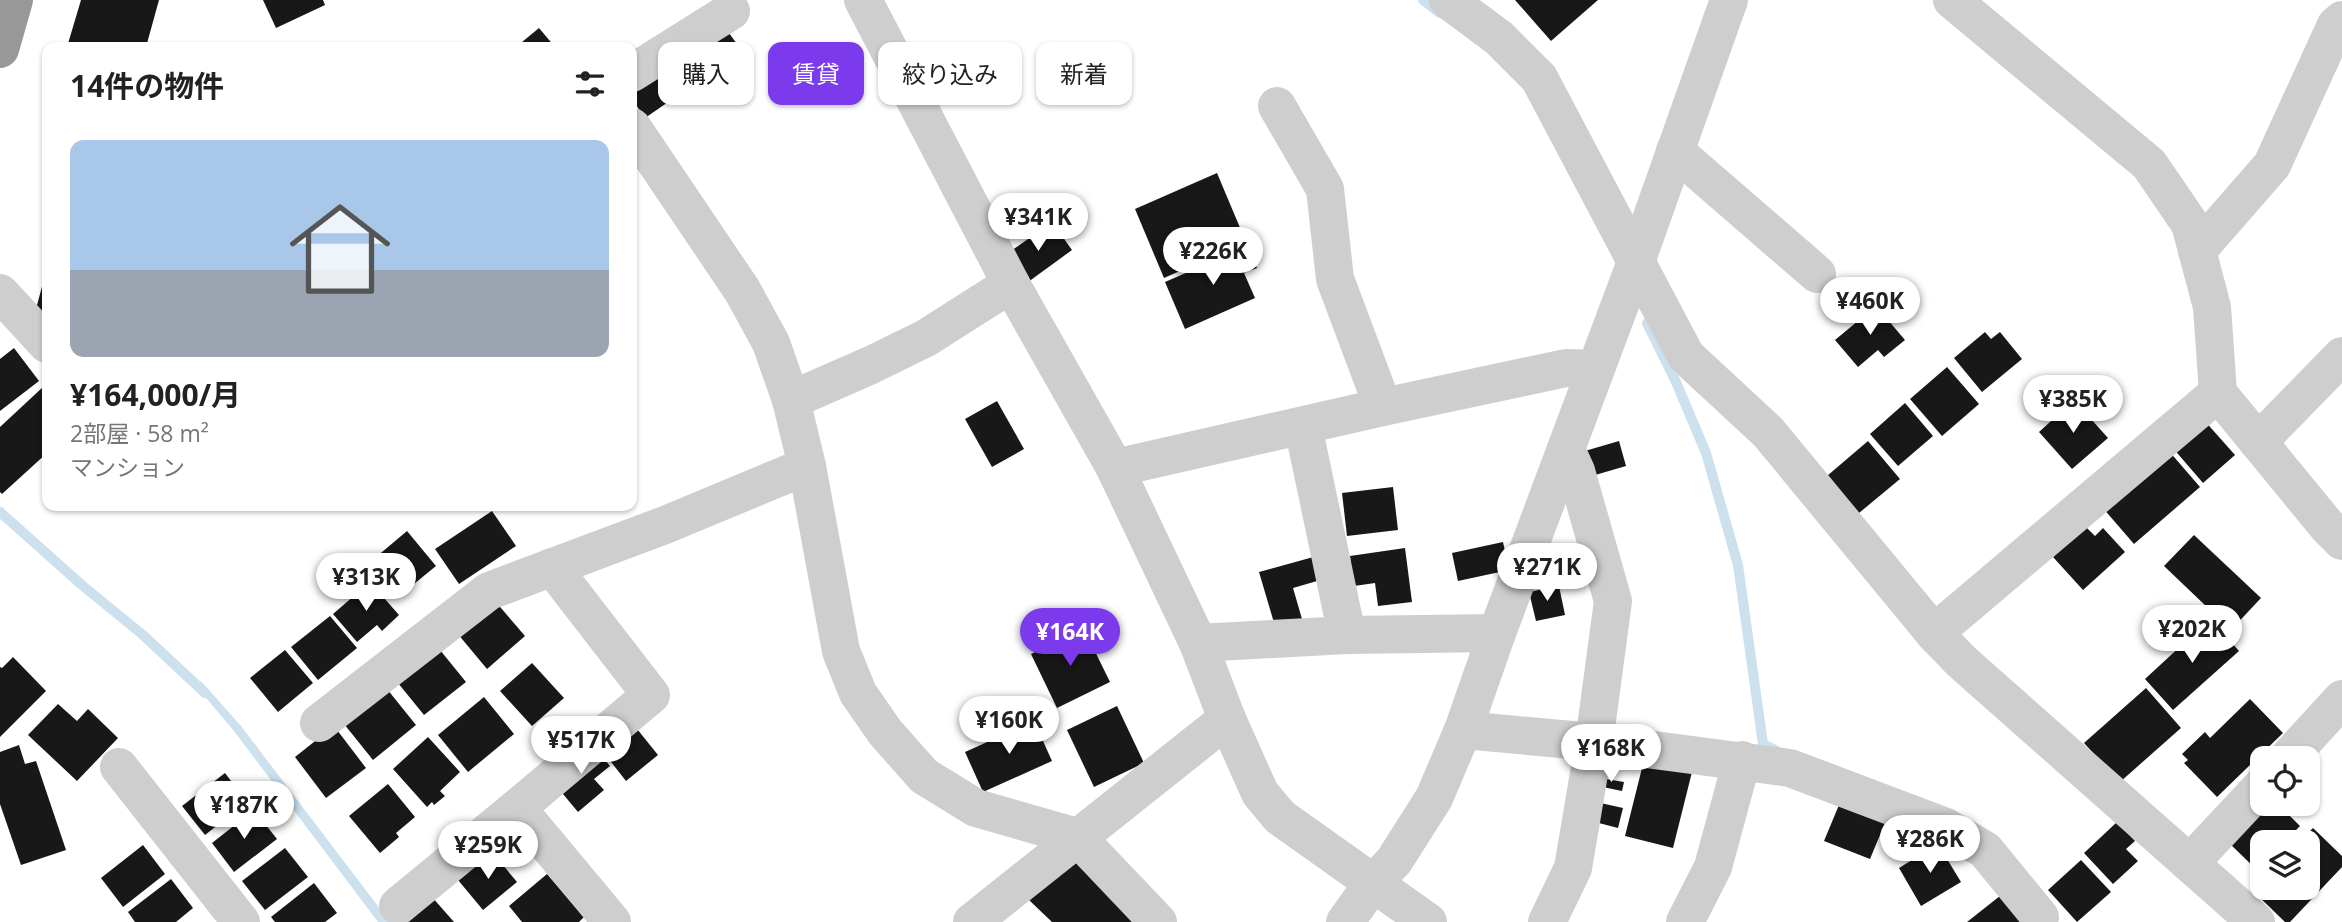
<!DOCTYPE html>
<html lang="ja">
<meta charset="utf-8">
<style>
:root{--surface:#fff;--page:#f6f6f6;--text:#222;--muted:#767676;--line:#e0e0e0;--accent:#7c3aed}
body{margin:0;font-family:"Open Sans","Noto Sans JP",sans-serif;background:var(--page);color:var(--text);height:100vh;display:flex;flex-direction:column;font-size:26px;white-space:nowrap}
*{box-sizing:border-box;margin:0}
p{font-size:23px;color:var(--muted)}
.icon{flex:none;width:38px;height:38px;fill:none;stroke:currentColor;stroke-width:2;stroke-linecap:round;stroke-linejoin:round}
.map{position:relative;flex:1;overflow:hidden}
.sheet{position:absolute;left:42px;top:42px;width:595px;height:469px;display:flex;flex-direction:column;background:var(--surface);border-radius:14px;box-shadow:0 2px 5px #0004}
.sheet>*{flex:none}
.hud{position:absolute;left:658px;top:42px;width:665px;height:63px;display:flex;gap:14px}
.fabs{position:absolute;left:2250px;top:746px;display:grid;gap:14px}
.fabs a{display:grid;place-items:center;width:70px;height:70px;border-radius:14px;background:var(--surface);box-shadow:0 2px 5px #0004;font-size:35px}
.price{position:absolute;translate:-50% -60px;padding:0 16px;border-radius:24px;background:#fff;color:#222;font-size:23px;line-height:46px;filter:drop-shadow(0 2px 4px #0008)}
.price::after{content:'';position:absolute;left:50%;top:42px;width:21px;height:16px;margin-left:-10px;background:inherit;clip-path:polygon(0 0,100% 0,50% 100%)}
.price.on{background:var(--accent);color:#fff}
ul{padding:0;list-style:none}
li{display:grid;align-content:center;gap:14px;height:371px;padding:0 28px}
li+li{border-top:2px solid var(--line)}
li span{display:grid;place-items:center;height:217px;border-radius:14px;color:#555}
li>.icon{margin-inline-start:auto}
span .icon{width:126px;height:126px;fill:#fffc;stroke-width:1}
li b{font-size:30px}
h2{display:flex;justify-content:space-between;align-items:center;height:84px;padding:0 28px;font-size:30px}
.tag{padding:0 24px;border-radius:14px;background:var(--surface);box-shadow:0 2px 5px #0004;font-size:24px;line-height:63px}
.tag.on{background:var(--accent);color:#fff}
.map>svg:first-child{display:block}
.water{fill:#cce0ee}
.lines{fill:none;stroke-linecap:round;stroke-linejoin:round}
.stream{stroke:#cce0ee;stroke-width:10}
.building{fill:#181818}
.minor{stroke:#cecece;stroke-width:38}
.highway{stroke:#989898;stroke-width:38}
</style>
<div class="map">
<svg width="2342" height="922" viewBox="0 0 2342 922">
<rect width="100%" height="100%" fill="#fff"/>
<polygon class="water" points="201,681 241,726 390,922 378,922 234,731 196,686"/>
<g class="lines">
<g class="stream">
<polyline points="1423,0 1440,13"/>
<polyline points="1647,323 1676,382 1706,453 1738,565 1763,744 1777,751"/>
<polyline points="0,512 83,586 143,635 205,693"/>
</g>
</g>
<g class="building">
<polygon points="81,0 159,0 146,47 67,47"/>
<polygon points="263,0 323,0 325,5 276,28"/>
<polygon points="1515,0 1598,0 1551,41"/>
<polygon points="721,22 745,55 716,76 692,43"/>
<polygon points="539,28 555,47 516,47"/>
<polygon points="687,45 710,77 680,99 658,67"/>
<polygon points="652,67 674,98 645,118 632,99 632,81"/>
<polygon points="1217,173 1246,242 1164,278 1135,209"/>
<polygon points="1052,222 1072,250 1024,285 1004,256"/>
<polygon points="1255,243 1258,252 1251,255 1257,268 1244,273 1255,298 1185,329 1165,282"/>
<polygon points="46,272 47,273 47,319 34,316"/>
<polygon points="1876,306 1905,340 1884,357 1878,350 1858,367 1835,340"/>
<polygon points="1985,332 1991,339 2000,332 2022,359 1982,392 1954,358"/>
<polygon points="14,348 39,381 0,411 0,359"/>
<polygon points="1947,367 1979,404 1942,436 1910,399"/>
<polygon points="43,387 47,392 47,453 2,494 0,492 0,427"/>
<polygon points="2074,400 2108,438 2072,469 2039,432"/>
<polygon points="997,401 1024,449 992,467 965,419"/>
<polygon points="1905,403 1933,436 1898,466 1870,434"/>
<polygon points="2203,419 2235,455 2203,483 2172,447"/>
<polygon points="1619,441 1626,466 1585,478 1578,453"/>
<polygon points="1868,441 1900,479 1859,513 1827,476"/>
<polygon points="2168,450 2200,487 2134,544 2102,507"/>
<polygon points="1393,487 1398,530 1347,536 1342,493"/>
<polygon points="492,511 516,546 459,584 435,549"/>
<polygon points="2086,527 2095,536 2103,528 2125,552 2083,590 2053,557"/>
<polygon points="407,531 436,566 398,597 369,563"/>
<polygon points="2194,535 2261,598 2231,630 2164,566"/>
<polygon points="1503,542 1509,570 1458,581 1452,553"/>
<polygon points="1405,548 1412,602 1378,606 1375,583 1354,586 1350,556"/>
<polygon points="1317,556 1324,579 1293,588 1302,619 1275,626 1259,572"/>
<polygon points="370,582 399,615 382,631 377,625 357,642 333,614"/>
<polygon points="1559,586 1565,615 1536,621 1529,592"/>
<polygon points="495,601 525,636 487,669 457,633"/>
<polygon points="330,616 357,648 318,680 291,647"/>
<polygon points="2210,619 2239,651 2173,710 2145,679"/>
<polygon points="1084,629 1110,682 1057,708 1031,654"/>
<polygon points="285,650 313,683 278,712 250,678"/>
<polygon points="440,650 466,682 424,715 398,683"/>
<polygon points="13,657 46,691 0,737 0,667 2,668"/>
<polygon points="532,663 564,698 532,726 500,691"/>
<polygon points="2146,688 2181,728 2120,782 2084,743"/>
<polygon points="387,689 416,725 373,760 344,724"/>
<polygon points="484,697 514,734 468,772 438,735"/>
<polygon points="2250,699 2283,733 2217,797 2184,763 2188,760 2182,754 2205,732 2210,738"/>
<polygon points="58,704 77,721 88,709 118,738 77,781 28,735"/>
<polygon points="1117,706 1144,763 1094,787 1067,730"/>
<polygon points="625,714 658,755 626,781 593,739"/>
<polygon points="1034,721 1052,761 983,792 965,752"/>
<polygon points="334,726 366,768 326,798 295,757"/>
<polygon points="428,737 460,772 440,791 445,796 434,805 432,802 427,807 393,769"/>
<polygon points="589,741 610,766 594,779 604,790 578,812 548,776"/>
<polygon points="19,745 25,764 36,761 66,850 21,865 0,804 0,752"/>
<polygon points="1645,756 1693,768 1673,848 1625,836"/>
<polygon points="225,773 247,802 205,835 182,806"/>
<polygon points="1600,778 1624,782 1622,791 1598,786"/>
<polygon points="388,784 415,817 396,833 399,837 380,853 349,816"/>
<polygon points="1596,802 1623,808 1618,828 1591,821"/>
<polygon points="2268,803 2277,803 2300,826 2284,842 2263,842 2263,864 2257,870 2229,843"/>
<polygon points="1839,805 1885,823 1870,859 1824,841"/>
<polygon points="254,810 277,839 234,872 212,843"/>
<polygon points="2117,822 2135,841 2126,849 2138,861 2113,884 2084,853"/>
<polygon points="2313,828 2342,856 2342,867 2290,922 2285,922 2253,891 2263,880 2263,887 2308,887 2308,842 2299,842"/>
<polygon points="1938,844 1961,882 1921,906 1899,868"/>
<polygon points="143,845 165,874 123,907 101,878"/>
<polygon points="285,848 308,877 265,910 242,881"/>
<polygon points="492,852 517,882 483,910 458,880"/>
<polygon points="1072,854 1144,922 1052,922 1029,900"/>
<polygon points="2081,860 2111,892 2077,922 2048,890"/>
<polygon points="547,874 584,917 579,922 522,922 509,906"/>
<polygon points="171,879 193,908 176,922 135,922 128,912"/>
<polygon points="314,883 337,913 325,922 275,922 271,917"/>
<polygon points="2005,892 2028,922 1967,922"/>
<polygon points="432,897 454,922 402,922"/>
</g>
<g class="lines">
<g class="minor">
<polyline points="863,0 1011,284 1115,468 1198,643 1227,719 1260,793 1280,817 1428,922"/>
<polyline points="1448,0 1499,38 1539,78 1686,356 1768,432 1934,633 1961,661 2256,922"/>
<polyline points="1952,0 2149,164 2190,224 2212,307 2218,393 2328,527 2342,541"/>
<polyline points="632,73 731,11"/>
<polyline points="1277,106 1325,189 1335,279 1383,407"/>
<polyline points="632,127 742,290 771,343 791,400 807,466 841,651 858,693 885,732 924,776 976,808 1077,837 1158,922"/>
<polyline points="1675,151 1817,274"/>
<polyline points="2197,251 2272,165 2336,25 2342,20"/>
<polyline points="0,293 47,344"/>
<polyline points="791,400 871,365 926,338 1011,284"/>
<polyline points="1303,426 1347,635"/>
<polyline points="2258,442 2342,356"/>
<polyline points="1115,468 1383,407 1566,368 1596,369"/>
<polyline points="552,567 651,695 517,808 612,922"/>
<polyline points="1934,633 2218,393"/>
<polyline points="1198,643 1347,635 1497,633"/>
<polyline points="319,723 489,591 665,525 807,466"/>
<polyline points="1463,730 1594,742 1790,768 1946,827 1985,850 2040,917"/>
<polyline points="2288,758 2342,699"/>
<polyline points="119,767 241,922"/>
<polyline points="2190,863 2263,785"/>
<polyline points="398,906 517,808"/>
<polyline points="972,922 1227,719"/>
<polyline points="1345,922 1373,883 1394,861 1434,798 1463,730 1497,633 1636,262 1729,0"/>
<polyline points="1547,922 1573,868 1593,750 1613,601 1576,471 1566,449"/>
<polyline points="1685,922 1713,867 1742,760"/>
</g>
<polyline class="highway" points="0,49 14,0"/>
</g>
</svg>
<div class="fabs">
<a><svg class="icon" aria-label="locate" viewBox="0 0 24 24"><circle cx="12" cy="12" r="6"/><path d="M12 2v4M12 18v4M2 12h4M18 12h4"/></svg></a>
<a><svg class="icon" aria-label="layers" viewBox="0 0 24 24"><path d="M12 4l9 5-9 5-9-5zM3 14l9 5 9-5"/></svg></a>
</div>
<b class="price" style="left:1038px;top:253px">¥341K</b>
<b class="price" style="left:1213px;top:287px">¥226K</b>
<b class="price" style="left:1870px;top:337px">¥460K</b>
<b class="price" style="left:2073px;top:435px">¥385K</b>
<b class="price" style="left:1547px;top:603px">¥271K</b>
<b class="price" style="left:366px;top:613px">¥313K</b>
<b class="price" style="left:2192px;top:665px">¥202K</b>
<b class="price on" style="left:1070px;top:668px">¥164K</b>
<b class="price" style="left:1009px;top:756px">¥160K</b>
<b class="price" style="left:581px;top:776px">¥517K</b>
<b class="price" style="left:1611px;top:784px">¥168K</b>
<b class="price" style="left:244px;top:841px">¥187K</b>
<b class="price" style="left:1930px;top:875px">¥286K</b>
<b class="price" style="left:488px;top:881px">¥259K</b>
<div class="hud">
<a class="tag">購入</a>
<a class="tag on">賃貸</a>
<a class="tag">絞り込み</a>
<a class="tag">新着</a>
</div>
<section class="sheet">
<h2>14件の物件<svg class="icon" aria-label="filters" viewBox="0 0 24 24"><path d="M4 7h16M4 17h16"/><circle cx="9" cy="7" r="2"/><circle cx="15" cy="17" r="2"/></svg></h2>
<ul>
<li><span style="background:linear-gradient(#a9c7e8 60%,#9aa5b1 0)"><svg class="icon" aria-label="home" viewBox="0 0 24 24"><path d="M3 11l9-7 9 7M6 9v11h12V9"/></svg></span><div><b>¥164,000/月</b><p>2部屋 · 58 m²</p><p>マンション</p></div></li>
</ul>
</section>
</div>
